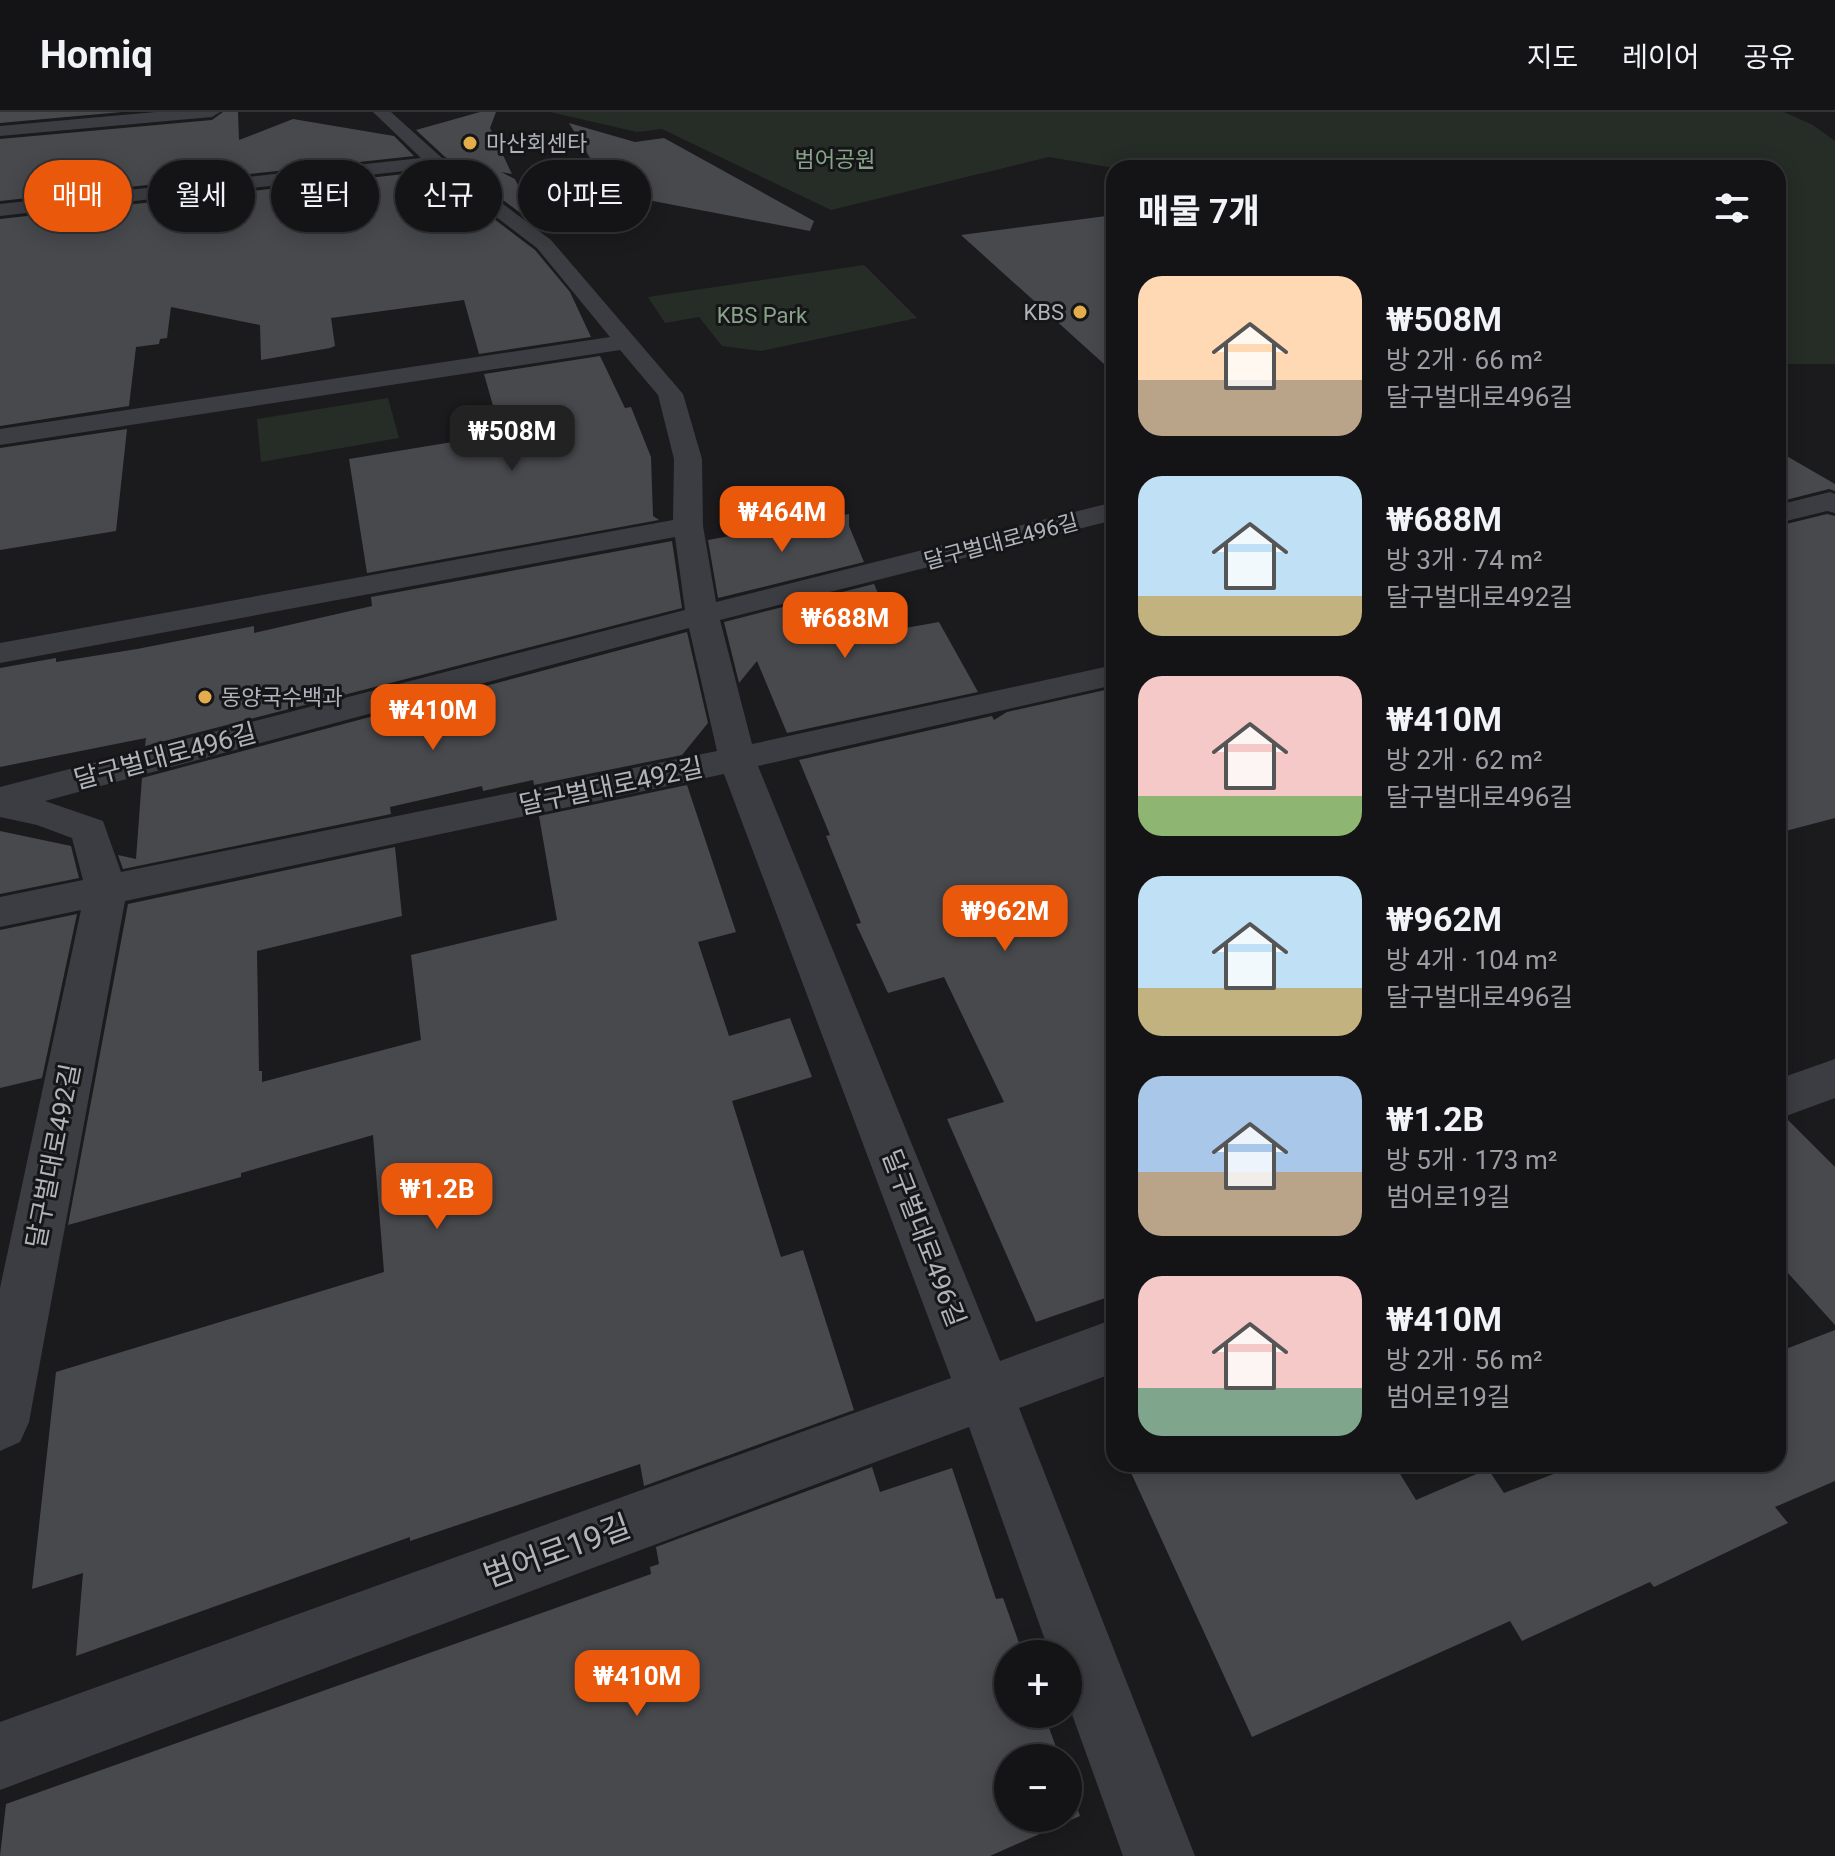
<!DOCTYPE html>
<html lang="ko">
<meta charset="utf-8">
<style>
:root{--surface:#141416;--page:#1d1d1f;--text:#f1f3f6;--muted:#9d9ea1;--line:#333335;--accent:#ea580c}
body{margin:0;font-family:Roboto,"Noto Sans KR",sans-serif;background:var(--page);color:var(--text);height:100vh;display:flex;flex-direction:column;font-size:30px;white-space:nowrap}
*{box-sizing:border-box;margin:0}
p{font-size:26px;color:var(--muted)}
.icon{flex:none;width:44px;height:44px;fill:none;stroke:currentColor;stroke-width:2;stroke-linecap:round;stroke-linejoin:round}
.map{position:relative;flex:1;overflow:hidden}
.details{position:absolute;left:1106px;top:48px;width:680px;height:1312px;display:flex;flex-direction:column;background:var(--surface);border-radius:24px;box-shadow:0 4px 20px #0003,0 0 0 2px var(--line)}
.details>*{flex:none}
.hud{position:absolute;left:24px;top:48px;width:760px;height:72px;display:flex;gap:16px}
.tools{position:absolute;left:994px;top:1528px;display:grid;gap:16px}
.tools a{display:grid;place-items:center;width:88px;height:88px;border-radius:50%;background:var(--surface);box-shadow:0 4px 20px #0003,0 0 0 2px var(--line);font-size:40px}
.price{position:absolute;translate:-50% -68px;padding:0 18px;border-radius:16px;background:var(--accent);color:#fff;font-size:26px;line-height:52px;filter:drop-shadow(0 2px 4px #0008)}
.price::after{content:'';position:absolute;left:50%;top:48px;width:24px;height:18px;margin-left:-12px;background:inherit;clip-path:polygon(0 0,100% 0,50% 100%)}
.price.on{background:#222;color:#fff}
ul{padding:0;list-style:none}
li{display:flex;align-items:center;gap:24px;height:200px;padding:0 32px}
li span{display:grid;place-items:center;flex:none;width:224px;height:160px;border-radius:24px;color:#555}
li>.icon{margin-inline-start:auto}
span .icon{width:96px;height:96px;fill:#fffc;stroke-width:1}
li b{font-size:34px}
h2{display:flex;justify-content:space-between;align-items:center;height:96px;padding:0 32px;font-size:34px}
.chip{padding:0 28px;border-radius:36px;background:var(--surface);box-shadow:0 4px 20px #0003,0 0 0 2px var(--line);font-size:28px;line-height:72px}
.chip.on{background:var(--accent);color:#fff}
header{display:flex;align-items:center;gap:48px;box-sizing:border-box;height:112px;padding:0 40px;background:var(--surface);border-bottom:2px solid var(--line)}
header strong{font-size:38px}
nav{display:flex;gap:44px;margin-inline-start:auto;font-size:28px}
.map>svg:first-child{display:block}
.green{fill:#252d26}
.building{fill:#48494d}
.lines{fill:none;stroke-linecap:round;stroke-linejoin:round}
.minor{fill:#3c3d42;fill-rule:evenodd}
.poi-dot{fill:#e4ad4b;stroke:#161618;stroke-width:3}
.labels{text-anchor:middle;stroke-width:6;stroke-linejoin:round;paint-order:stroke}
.far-poi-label{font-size:22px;fill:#afb3bb;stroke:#161618;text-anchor:start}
.far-park-label{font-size:22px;fill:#87a488;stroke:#161618}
.far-street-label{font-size:22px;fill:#afb3bb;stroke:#161618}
.street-label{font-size:26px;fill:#afb3bb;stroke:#161618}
.near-street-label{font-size:32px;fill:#afb3bb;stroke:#161618}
</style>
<header>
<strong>Homiq</strong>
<nav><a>지도</a><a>레이어</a><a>공유</a></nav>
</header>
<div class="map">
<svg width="1835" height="1744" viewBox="0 0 1835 1744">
<rect width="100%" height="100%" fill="#1b1b1d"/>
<g class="green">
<polygon points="550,0 1784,0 1813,13 1835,29 1835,252 1778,252 1778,56 1114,56 1049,45 831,98 662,17 637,20"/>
<polygon points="864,153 917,206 761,239 722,234 699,205 665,211 648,185"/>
<polygon points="388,286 399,326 261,350 257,307"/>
</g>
<g class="building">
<polygon points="0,0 122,0 0,11"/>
<polygon points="223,0 238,0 239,28 293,7 394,24 414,44 0,89 0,27 212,8"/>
<polygon points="480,0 496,0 490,16 512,62 501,60 515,67 538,114 444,44 416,18"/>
<polygon points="569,11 635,30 664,26 814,109 810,119 611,81"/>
<polygon points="431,59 535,138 570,180 591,225 479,242 464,188 331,206 335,234 330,236 261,248 260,213 171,195 167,226 160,227 159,232 136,235 129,294 0,314 0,107"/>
<polygon points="1114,103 1114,261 961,123"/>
<polygon points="600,244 625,296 631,295 651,345 653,404 659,408 367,461 349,347 501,322 484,262"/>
<polygon points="127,317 116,419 0,438 0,336"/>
<polygon points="1778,339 1835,372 1835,379 1829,377 1778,390"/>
<polygon points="849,402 849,414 864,450 718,486 708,428"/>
<polygon points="1827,402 1835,404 1835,706 1778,721 1778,414"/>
<polygon points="672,429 682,496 145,634 146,626 0,655 0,556 56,546 56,550 137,537 254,514 254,521 372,494 371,485"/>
<polygon points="874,472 894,518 939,510 978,580 787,621 757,549 739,571 724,510"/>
<polygon points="687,520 708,611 682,643 534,673 533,668 483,679 482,674 390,695 391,702 123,757 118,743 136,747 142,666"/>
<polygon points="1114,576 1114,1183 1036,1210 947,1007 1004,990 944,865 888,881 856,812 861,811 826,724 830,723 799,648 992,604 994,608 1007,600"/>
<polygon points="687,673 736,820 698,830 729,924 790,906 812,965 732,989 781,1145 803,1138 854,1298 644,1374 640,1352 410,1429 410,1425 76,1544 83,1461 32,1477 56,1260 384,1160 373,1023 241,1061 241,1065 68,1113 128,792 395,735 402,804 257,839 259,959 262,959 262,970 421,928 411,843 557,808 539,704"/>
<polygon points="0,719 71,734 79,766 0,782"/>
<polygon points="77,802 42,966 0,976 0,818"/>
<polygon points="1787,1007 1835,1055 1835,1213 1778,1150 1778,1010"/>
<polygon points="1835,1218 1835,1369 1775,1395 1788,1411 1654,1475 1650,1470 1522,1529 1510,1509 1252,1625 1127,1352 1394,1352 1416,1388 1488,1357 1504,1381 1580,1352 1778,1352 1778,1240"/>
<polygon points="872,1355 880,1380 952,1356 996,1487 1003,1486 1023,1542 1008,1542 1008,1602 1044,1602 1060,1646 1008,1646 1008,1706 1068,1706 1068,1669 1080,1704 990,1744 0,1744 6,1692 651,1462 650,1455 659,1452 656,1435"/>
</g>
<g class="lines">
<g class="minor">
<polygon points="156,0 220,0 212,5 0,24 0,14"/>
<path d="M373,0H391L442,46L551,128L683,282L702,347L703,414L716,490L1114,390V408L720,508L752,632L1114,553V573L758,654L1000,1249L1114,1207V1261L1019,1296L1195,1744H1123L1068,1591V1542H1050L969,1315L0,1678V1610L951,1266L724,662L125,789L29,1310L20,1330L0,1339V1176L81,798L0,815V785L83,768L72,726L37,713L0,705V675L685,498L675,425L0,551V531L673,408L674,347L658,283L620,238L0,333V317L610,225L537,136L432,56L0,104V92L421,46ZM689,516L717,639L121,760L103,709L45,689Z"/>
<polygon points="1830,380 1835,382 1835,401 1827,399 1778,411 1778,393"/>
<polygon points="1835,947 1835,986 1778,1007 1778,967"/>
</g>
</g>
<g class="poi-dot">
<circle cx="470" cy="31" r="8"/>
<circle cx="1080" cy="200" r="8"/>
<circle cx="205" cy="585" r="8"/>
</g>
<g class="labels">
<g class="far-poi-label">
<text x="486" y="39">마산회센타</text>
<text x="1064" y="208" text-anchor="end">KBS</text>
<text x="221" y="593">동양국수백과</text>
</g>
<g class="far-park-label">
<text x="835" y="55">범어공원</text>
<text x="762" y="211">KBS Park</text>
</g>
<g class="far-street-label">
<text transform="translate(1001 429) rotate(-15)" y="8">달구벌대로496길</text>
</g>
<g class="street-label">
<text transform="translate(165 644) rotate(-15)" y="9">달구벌대로496길</text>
<text transform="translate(611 674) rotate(-12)" y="9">달구벌대로492길</text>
<text transform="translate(53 1044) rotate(-79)" y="9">달구벌대로492길</text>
<text transform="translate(924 1126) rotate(69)" y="9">달구벌대로496길</text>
</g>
<g class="near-street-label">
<text transform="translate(557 1439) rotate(-20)" y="11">범어로19길</text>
</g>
</g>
</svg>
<div class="tools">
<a>+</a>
<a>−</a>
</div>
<b class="price on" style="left:512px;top:361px">₩508M</b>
<b class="price" style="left:782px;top:442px">₩464M</b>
<b class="price" style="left:845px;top:548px">₩688M</b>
<b class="price" style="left:433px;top:640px">₩410M</b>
<b class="price" style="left:1005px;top:841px">₩962M</b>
<b class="price" style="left:437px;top:1119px">₩1.2B</b>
<b class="price" style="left:637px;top:1606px">₩410M</b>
<div class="hud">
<a class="chip on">매매</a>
<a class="chip">월세</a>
<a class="chip">필터</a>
<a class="chip">신규</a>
<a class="chip">아파트</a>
</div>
<section class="details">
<h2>매물 7개<svg class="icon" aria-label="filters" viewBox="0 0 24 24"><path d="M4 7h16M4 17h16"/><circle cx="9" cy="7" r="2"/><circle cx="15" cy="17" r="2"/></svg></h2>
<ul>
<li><span style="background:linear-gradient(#ffd9b3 65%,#b9a48a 0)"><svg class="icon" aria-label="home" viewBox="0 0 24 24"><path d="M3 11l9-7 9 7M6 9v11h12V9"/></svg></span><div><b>₩508M</b><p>방 2개 · 66 m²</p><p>달구벌대로496길</p></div></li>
<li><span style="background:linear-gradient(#bfe0f5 75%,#c2b280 0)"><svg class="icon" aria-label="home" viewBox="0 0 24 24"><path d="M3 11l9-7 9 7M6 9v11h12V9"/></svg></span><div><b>₩688M</b><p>방 3개 · 74 m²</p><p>달구벌대로492길</p></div></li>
<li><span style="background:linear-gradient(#f6c9c9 75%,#8fb573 0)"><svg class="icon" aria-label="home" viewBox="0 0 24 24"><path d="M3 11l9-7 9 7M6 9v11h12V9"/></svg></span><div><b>₩410M</b><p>방 2개 · 62 m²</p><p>달구벌대로496길</p></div></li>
<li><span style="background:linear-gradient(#bfe0f5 70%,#c2b280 0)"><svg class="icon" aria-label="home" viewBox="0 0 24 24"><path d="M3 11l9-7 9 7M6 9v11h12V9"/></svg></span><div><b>₩962M</b><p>방 4개 · 104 m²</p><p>달구벌대로496길</p></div></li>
<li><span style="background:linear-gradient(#a9c7e8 60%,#b9a48a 0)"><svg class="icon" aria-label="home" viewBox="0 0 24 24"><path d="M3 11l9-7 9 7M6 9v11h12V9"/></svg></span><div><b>₩1.2B</b><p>방 5개 · 173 m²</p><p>범어로19길</p></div></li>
<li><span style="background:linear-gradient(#f6c9c9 70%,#7fa58c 0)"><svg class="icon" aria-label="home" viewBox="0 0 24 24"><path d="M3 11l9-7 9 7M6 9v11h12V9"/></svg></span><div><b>₩410M</b><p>방 2개 · 56 m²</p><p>범어로19길</p></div></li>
</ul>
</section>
</div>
